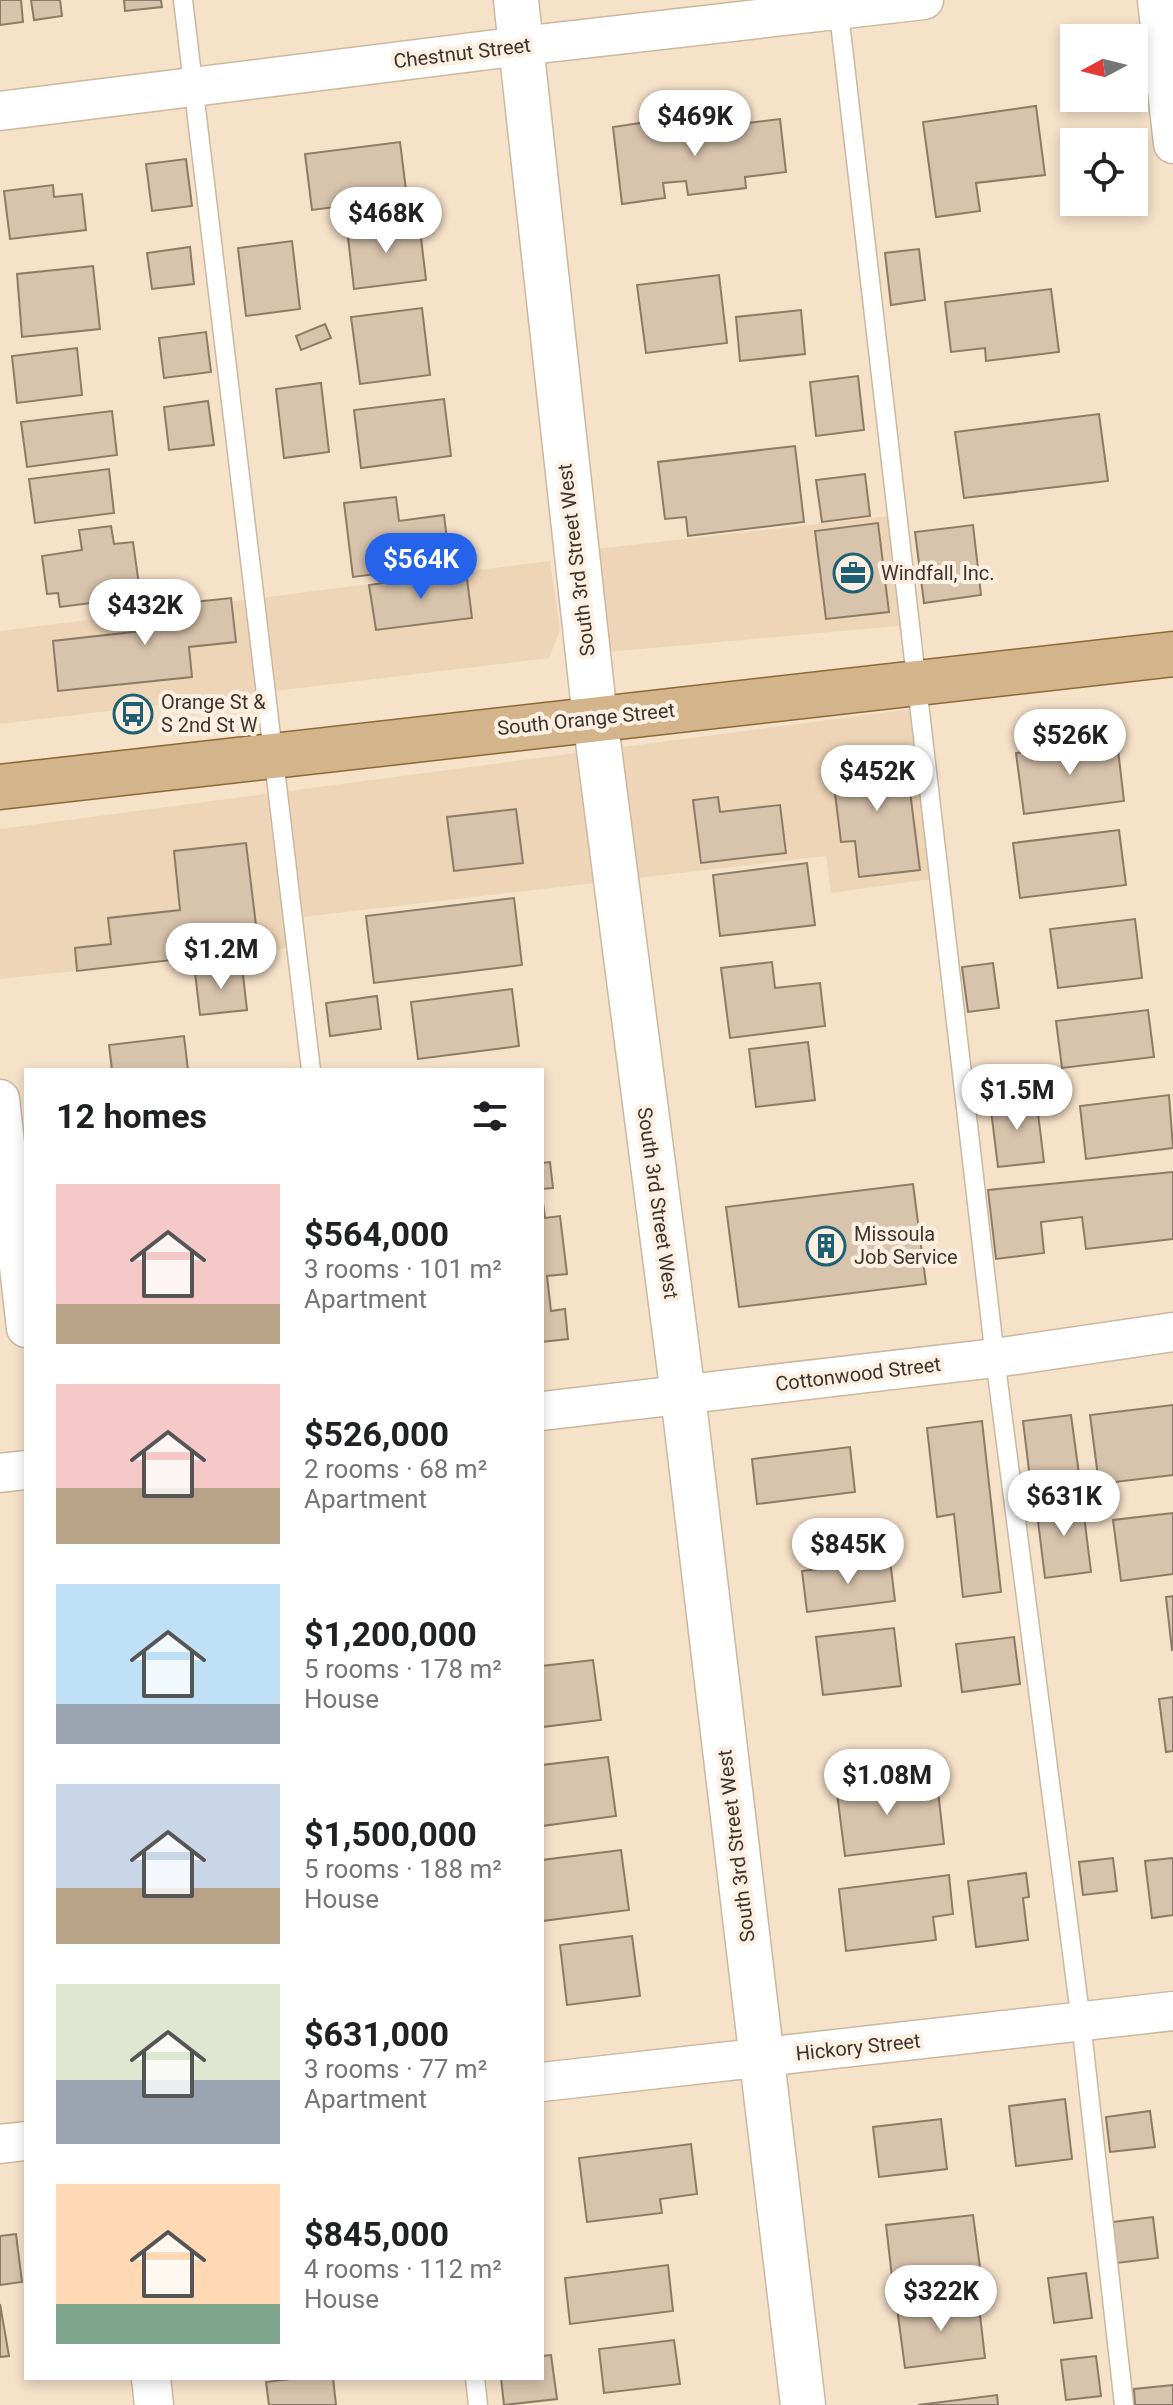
<!DOCTYPE html>
<meta charset="utf-8">
<style>
:root{--surface:#fff;--page:#f6f6f6;--text:#202124;--muted:#757577;--accent:#2563eb}
body{margin:0;font-family:Roboto,sans-serif;background:var(--page);color:var(--text);height:100vh;display:flex;flex-direction:column;font-size:30px;white-space:nowrap}
*{box-sizing:border-box;margin:0}
p{font-size:26px;color:var(--muted)}
.icon{flex:none;width:44px;height:44px;fill:none;stroke:currentColor;stroke-width:2;stroke-linecap:round;stroke-linejoin:round}
.map{position:relative;flex:1;overflow:hidden}
.side{position:absolute;left:24px;top:1068px;width:520px;height:1312px;display:flex;flex-direction:column;background:var(--surface);border-radius:0px;box-shadow:0 4px 12px #0003}
.side>*{flex:none}
.needle{width:52px;rotate:263deg}
.controls{position:absolute;left:1060px;top:24px;display:grid;gap:16px}
.controls a{display:grid;place-items:center;width:88px;height:88px;border-radius:0px;background:var(--surface);box-shadow:0 4px 12px #0003;font-size:40px}
.price{position:absolute;translate:-50% -68px;padding:0 18px;border-radius:28px;background:#fff;color:#222;font-size:26px;line-height:52px;filter:drop-shadow(0 2px 4px #0008)}
.price::after{content:'';position:absolute;left:50%;top:48px;width:24px;height:18px;margin-left:-12px;background:inherit;clip-path:polygon(0 0,100% 0,50% 100%)}
.price.active{background:var(--accent);color:#fff}
ul{padding:0;list-style:none}
li{display:flex;align-items:center;gap:24px;height:200px;padding:0 32px}
li span{display:grid;place-items:center;flex:none;width:224px;height:160px;border-radius:0px;color:#555}
li>.icon{margin-inline-start:auto}
span .icon{width:96px;height:96px;fill:#fffc;stroke-width:1}
li b{font-size:34px}
h2{display:flex;justify-content:space-between;align-items:center;height:96px;padding:0 32px;font-size:34px}
.map>svg:first-child{display:block}
.built{fill:#efd5b7}
.building{fill:#d8c3ac;stroke:#8d7b65;stroke-width:2}
.lines{fill:none;stroke-linecap:round;stroke-linejoin:round}
.service-casing{stroke:#cbb8a0;stroke-width:21}
.minor-casing{stroke:#cbb8a0;stroke-width:41}
.tertiary-casing{stroke:#cbb8a0;stroke-width:47}
.secondary-casing{stroke:#cbb8a0;stroke-width:47}
.primary-casing{stroke:#8d6837;stroke-width:47}
.service{stroke:#fff;stroke-width:18}
.minor{stroke:#fff;stroke-width:38}
.tertiary{stroke:#fff;stroke-width:44}
.secondary{stroke:#fff;stroke-width:44}
.primary{stroke:#d4b58b;stroke-width:44}
.labels{text-anchor:middle;stroke-width:8;stroke-linejoin:round;paint-order:stroke}
.street-label{font-size:20px;fill:#3d352b;stroke:#fdf0e2}
.poi-label{font-size:20px;fill:#3d352b;stroke:#fdf0e2;text-anchor:start}
</style>
<div class="map">
<svg width="1173" height="2405" viewBox="0 0 1173 2405">
<rect width="100%" height="100%" fill="#f6e1c9"/>
<g class="built">
<polygon points="897,515 909,625 608,652 596,549"/>
<polygon points="550,561 560,630 549,658 0,724 0,631"/>
<polygon points="919,708 938,878 831,893 826,856 294,918 297,947 0,979 0,829"/>
</g>
<g class="building">
<polygon points="0,0 21,0 23,22 0,25"/>
<polygon points="31,0 60,0 62,16 34,20"/>
<polygon points="124,0 161,0 162,7 125,11"/>
<polygon points="1036,106 1045,175 976,183 980,211 936,217 923,122"/>
<polygon points="780,119 786,172 745,177 746,188 688,195 686,181 663,183 665,198 622,204 613,127 654,121 656,134"/>
<polygon points="400,142 407,198 312,210 305,154"/>
<polygon points="186,159 192,206 152,211 146,164"/>
<polygon points="53,185 54,197 82,194 86,230 10,239 4,191"/>
<polygon points="419,221 426,280 354,289 347,229"/>
<polygon points="292,241 300,309 246,316 238,248"/>
<polygon points="190,247 194,284 152,289 147,253"/>
<polygon points="919,249 925,300 891,305 885,253"/>
<polygon points="93,266 100,329 22,337 17,274"/>
<polygon points="719,275 727,343 646,353 637,285"/>
<polygon points="1051,289 1059,352 986,361 985,348 951,352 945,302"/>
<polygon points="422,308 430,375 360,384 351,317"/>
<polygon points="801,310 805,354 740,361 736,317"/>
<polygon points="325,324 331,338 301,350 296,336"/>
<polygon points="206,332 211,372 164,378 159,338"/>
<polygon points="77,348 82,395 17,403 12,356"/>
<polygon points="858,376 864,430 816,436 810,382"/>
<polygon points="321,383 329,452 284,458 276,389"/>
<polygon points="444,399 451,456 361,468 354,410"/>
<polygon points="208,401 214,445 169,450 164,407"/>
<polygon points="112,411 117,455 27,467 21,422"/>
<polygon points="1099,414 1108,481 964,498 955,432"/>
<polygon points="795,446 804,522 688,536 686,517 665,519 658,462"/>
<polygon points="109,469 114,513 35,523 29,479"/>
<polygon points="865,474 870,516 822,522 816,480"/>
<polygon points="396,497 399,521 444,515 450,565 353,577 344,503"/>
<polygon points="878,523 889,612 826,619 815,531"/>
<polygon points="973,525 981,595 924,603 915,532"/>
<polygon points="111,526 114,544 133,542 139,585 126,584 131,598 60,607 58,593 47,594 42,556 82,550 79,530"/>
<polygon points="466,571 472,618 376,630 369,585"/>
<polygon points="231,598 236,642 189,647 192,677 58,691 53,641 141,631 138,608"/>
<polygon points="1117,741 1124,801 1024,814 1016,753"/>
<polygon points="905,752 920,870 859,877 855,841 841,842 831,761"/>
<polygon points="718,797 720,812 780,805 786,853 701,863 693,800"/>
<polygon points="516,809 523,863 454,871 447,817"/>
<polygon points="1119,830 1126,885 1020,898 1013,843"/>
<polygon points="246,843 259,950 77,971 75,948 111,944 108,918 180,910 174,851"/>
<polygon points="807,863 815,925 720,936 713,875"/>
<polygon points="514,898 522,965 374,983 366,916"/>
<polygon points="1135,919 1142,978 1058,988 1050,929"/>
<polygon points="772,962 775,988 820,983 825,1026 730,1038 721,968"/>
<polygon points="993,963 999,1008 968,1012 962,967"/>
<polygon points="242,966 247,1010 200,1015 195,972"/>
<polygon points="512,989 519,1046 418,1059 411,1002"/>
<polygon points="377,996 381,1029 330,1036 326,1003"/>
<polygon points="1148,1010 1154,1057 1062,1068 1056,1021"/>
<polygon points="184,1036 188,1070 112,1070 109,1045"/>
<polygon points="808,1042 815,1100 756,1107 749,1049"/>
<polygon points="1169,1095 1173,1148 1086,1159 1080,1106"/>
<polygon points="1036,1097 1044,1162 998,1167 990,1102"/>
<polygon points="550,1162 553,1188 542,1189 542,1163"/>
<polygon points="1173,1172 1173,1239 1086,1249 1082,1217 1041,1222 1044,1253 996,1259 988,1190"/>
<polygon points="913,1184 926,1284 739,1307 726,1207"/>
<polygon points="542,1194 545,1218 560,1216 567,1274 547,1276 551,1311 565,1309 568,1339 542,1342"/>
<polygon points="1173,1405 1173,1475 1099,1484 1090,1415"/>
<polygon points="1071,1415 1081,1489 1032,1495 1023,1421"/>
<polygon points="982,1421 1001,1592 963,1597 954,1514 937,1517 927,1428"/>
<polygon points="850,1447 855,1492 757,1504 752,1459"/>
<polygon points="1082,1499 1091,1572 1045,1578 1036,1505"/>
<polygon points="1173,1513 1173,1574 1121,1581 1113,1520"/>
<polygon points="890,1560 895,1601 807,1612 802,1571"/>
<polygon points="1173,1596 1173,1650 1172,1650 1166,1597"/>
<polygon points="894,1628 901,1686 823,1695 816,1637"/>
<polygon points="1014,1637 1020,1684 962,1692 956,1644"/>
<polygon points="593,1660 601,1720 542,1727 542,1666"/>
<polygon points="1173,1697 1173,1751 1166,1752 1159,1699"/>
<polygon points="608,1757 616,1816 542,1826 542,1765"/>
<polygon points="903,1777 905,1795 938,1791 944,1844 845,1856 836,1785"/>
<polygon points="621,1850 629,1910 542,1921 542,1860"/>
<polygon points="1113,1858 1117,1891 1083,1895 1079,1862"/>
<polygon points="1173,1858 1173,1915 1152,1918 1145,1861"/>
<polygon points="1026,1873 1029,1897 1023,1898 1028,1940 976,1947 968,1881"/>
<polygon points="949,1875 953,1914 933,1917 936,1940 846,1951 839,1889"/>
<polygon points="632,1936 640,1996 567,2005 560,1945"/>
<polygon points="1065,2099 1072,2159 1016,2166 1009,2106"/>
<polygon points="1150,2111 1155,2147 1110,2152 1106,2117"/>
<polygon points="941,2119 947,2169 879,2177 873,2127"/>
<polygon points="691,2144 697,2194 660,2199 662,2213 587,2222 579,2158"/>
<polygon points="973,2215 981,2275 893,2286 886,2225"/>
<polygon points="1153,2217 1158,2258 1117,2263 1112,2222"/>
<polygon points="16,2234 22,2282 0,2285 0,2236"/>
<polygon points="668,2265 673,2311 570,2324 565,2278"/>
<polygon points="1086,2273 1092,2318 1054,2323 1048,2278"/>
<polygon points="978,2298 985,2358 905,2368 897,2308"/>
<polygon points="0,2304 9,2356 0,2357"/>
<polygon points="674,2340 680,2384 604,2393 599,2349"/>
<polygon points="551,2355 557,2399 504,2405 501,2378 542,2378 542,2356"/>
<polygon points="1096,2356 1101,2396 1066,2400 1061,2360"/>
<polygon points="299,2378 333,2378 336,2405 269,2405 266,2382"/>
<polygon points="1173,2385 1173,2405 1135,2405 1134,2389"/>
<polygon points="997,2395 998,2405 918,2405"/>
</g>
<g class="lines">
<g class="service-casing">
<g id="service">
<polyline points="183,0 311,1070"/>
<polyline points="838,5 995,1358 1081,2022 1124,2405"/>
<polyline points="475,2378 478,2405"/>
</g>
</g>
<g class="minor-casing">
<g id="minor">
<polyline points="1157,0 1173,144"/>
<polyline points="0,111 521,46 924,0"/>
<polyline points="0,1099 26,1328"/>
<polyline points="542,1411 995,1358 1173,1332"/>
<polyline points="0,1473 26,1470"/>
<polyline points="542,2082 1173,2011"/>
<polyline points="0,2144 26,2141"/>
<polyline points="151,2378 154,2405"/>
</g>
</g>
<g class="tertiary-casing">
<polyline id="tertiary" points="516,0 595,718"/>
</g>
<g class="secondary-casing">
<polyline id="secondary" points="595,718 683,1395 803,2405"/>
</g>
<g class="primary-casing">
<polyline id="primary" points="0,787 1173,654"/>
</g>
<use href="#service" class="service"/>
<use href="#minor" class="minor"/>
<use href="#tertiary" class="tertiary"/>
<use href="#secondary" class="secondary"/>
<use href="#primary" class="primary"/>
</g>
<defs>
<g id="office-ring" transform="scale(2)"><circle r="9.5" fill="#fdf0e2" stroke="#1d6073" stroke-width="1.5"/><path d="M-6-3h4V-5.5h4V-3h4V5H-6ZM-1-4.5V-3h2v-1.5ZM-6 0V1H6V0Z" fill="#1d6073"/></g>
<g id="bus-ring" transform="scale(2)"><circle r="9.5" fill="#fdf0e2" stroke="#1d6073" stroke-width="1.5"/><path d="M-5-6H5V4H4V6H2V4H-2V6H-4V4H-5ZM-3.5-4V0h7V-4ZM-3.5 1.2v1.5H-2V1.2ZM2 1.2v1.5H3.5V1.2Z" fill="#1d6073"/></g>
<g id="building-ring" transform="scale(2)"><circle r="9.5" fill="#fdf0e2" stroke="#1d6073" stroke-width="1.5"/><path d="M-4-6H4V6H1V3H-1V6H-4ZM-2.5-4.3h1.7v1.8h-1.7ZM.8-4.3h1.7v1.8H.8ZM-2.5-1h1.7V.8h-1.7ZM.8-1h1.7V.8H.8Z" fill="#1d6073"/></g>
</defs>
<g fill-rule="evenodd">
<use href="#office-ring" x="853" y="573"/>
<use href="#bus-ring" x="133" y="714"/>
<use href="#building-ring" x="826" y="1246"/>
</g>
<g class="labels">
<g class="street-label">
<text transform="translate(462 53) rotate(-7)" y="7">Chestnut Street</text>
<text transform="translate(576 560) rotate(-97)" y="7">South 3rd Street West</text>
<text transform="translate(586 719) rotate(-6)" y="7">South Orange Street</text>
<text transform="translate(658 1203) rotate(82)" y="7">South 3rd Street West</text>
<text transform="translate(858 1374) rotate(-7)" y="7">Cottonwood Street</text>
<text transform="translate(736 1846) rotate(-97)" y="7">South 3rd Street West</text>
<text transform="translate(858 2047) rotate(-6)" y="7">Hickory Street</text>
</g>
<g class="poi-label">
<text x="881" y="580">Windfall, Inc.</text>
<text x="161" y="709">Orange St &amp;<tspan x="161" dy="23">S 2nd St W</tspan></text>
<text x="854" y="1241">Missoula<tspan x="854" dy="23">Job Service</tspan></text>
</g>
</g>
</svg>
<div class="controls">
<a><svg class="needle" viewBox="-14 -14 28 28"><path d="M0-13l5 13h-10z" fill="#e53935"/><path d="M0 13l5-13h-10z" fill="#757577"/></svg></a>
<a><svg class="icon" aria-label="locate" viewBox="0 0 24 24"><circle cx="12" cy="12" r="6"/><path d="M12 2v4M12 18v4M2 12h4M18 12h4"/></svg></a>
</div>
<b class="price" style="left:695px;top:158px">$469K</b>
<b class="price" style="left:386px;top:255px">$468K</b>
<b class="price active" style="left:421px;top:601px">$564K</b>
<b class="price" style="left:145px;top:647px">$432K</b>
<b class="price" style="left:1070px;top:777px">$526K</b>
<b class="price" style="left:877px;top:813px">$452K</b>
<b class="price" style="left:221px;top:991px">$1.2M</b>
<b class="price" style="left:1017px;top:1132px">$1.5M</b>
<b class="price" style="left:1064px;top:1538px">$631K</b>
<b class="price" style="left:848px;top:1586px">$845K</b>
<b class="price" style="left:887px;top:1817px">$1.08M</b>
<b class="price" style="left:941px;top:2333px">$322K</b>
<section class="side">
<h2>12 homes<svg class="icon" aria-label="filters" viewBox="0 0 24 24"><path d="M4 7h16M4 17h16"/><circle cx="9" cy="7" r="2"/><circle cx="15" cy="17" r="2"/></svg></h2>
<ul>
<li><span style="background:linear-gradient(#f6c9c9 75%,#b9a48a 0)"><svg class="icon" aria-label="home" viewBox="0 0 24 24"><path d="M3 11l9-7 9 7M6 9v11h12V9"/></svg></span><div><b>$564,000</b><p>3 rooms · 101 m²</p><p>Apartment</p></div></li>
<li><span style="background:linear-gradient(#f6c9c9 65%,#b9a48a 0)"><svg class="icon" aria-label="home" viewBox="0 0 24 24"><path d="M3 11l9-7 9 7M6 9v11h12V9"/></svg></span><div><b>$526,000</b><p>2 rooms · 68 m²</p><p>Apartment</p></div></li>
<li><span style="background:linear-gradient(#bfe0f5 75%,#9aa5b1 0)"><svg class="icon" aria-label="home" viewBox="0 0 24 24"><path d="M3 11l9-7 9 7M6 9v11h12V9"/></svg></span><div><b>$1,200,000</b><p>5 rooms · 178 m²</p><p>House</p></div></li>
<li><span style="background:linear-gradient(#c9d6e8 65%,#b9a48a 0)"><svg class="icon" aria-label="home" viewBox="0 0 24 24"><path d="M3 11l9-7 9 7M6 9v11h12V9"/></svg></span><div><b>$1,500,000</b><p>5 rooms · 188 m²</p><p>House</p></div></li>
<li><span style="background:linear-gradient(#dfe7d0 60%,#9aa5b1 0)"><svg class="icon" aria-label="home" viewBox="0 0 24 24"><path d="M3 11l9-7 9 7M6 9v11h12V9"/></svg></span><div><b>$631,000</b><p>3 rooms · 77 m²</p><p>Apartment</p></div></li>
<li><span style="background:linear-gradient(#ffd9b3 75%,#7fa58c 0)"><svg class="icon" aria-label="home" viewBox="0 0 24 24"><path d="M3 11l9-7 9 7M6 9v11h12V9"/></svg></span><div><b>$845,000</b><p>4 rooms · 112 m²</p><p>House</p></div></li>
</ul>
</section>
</div>
